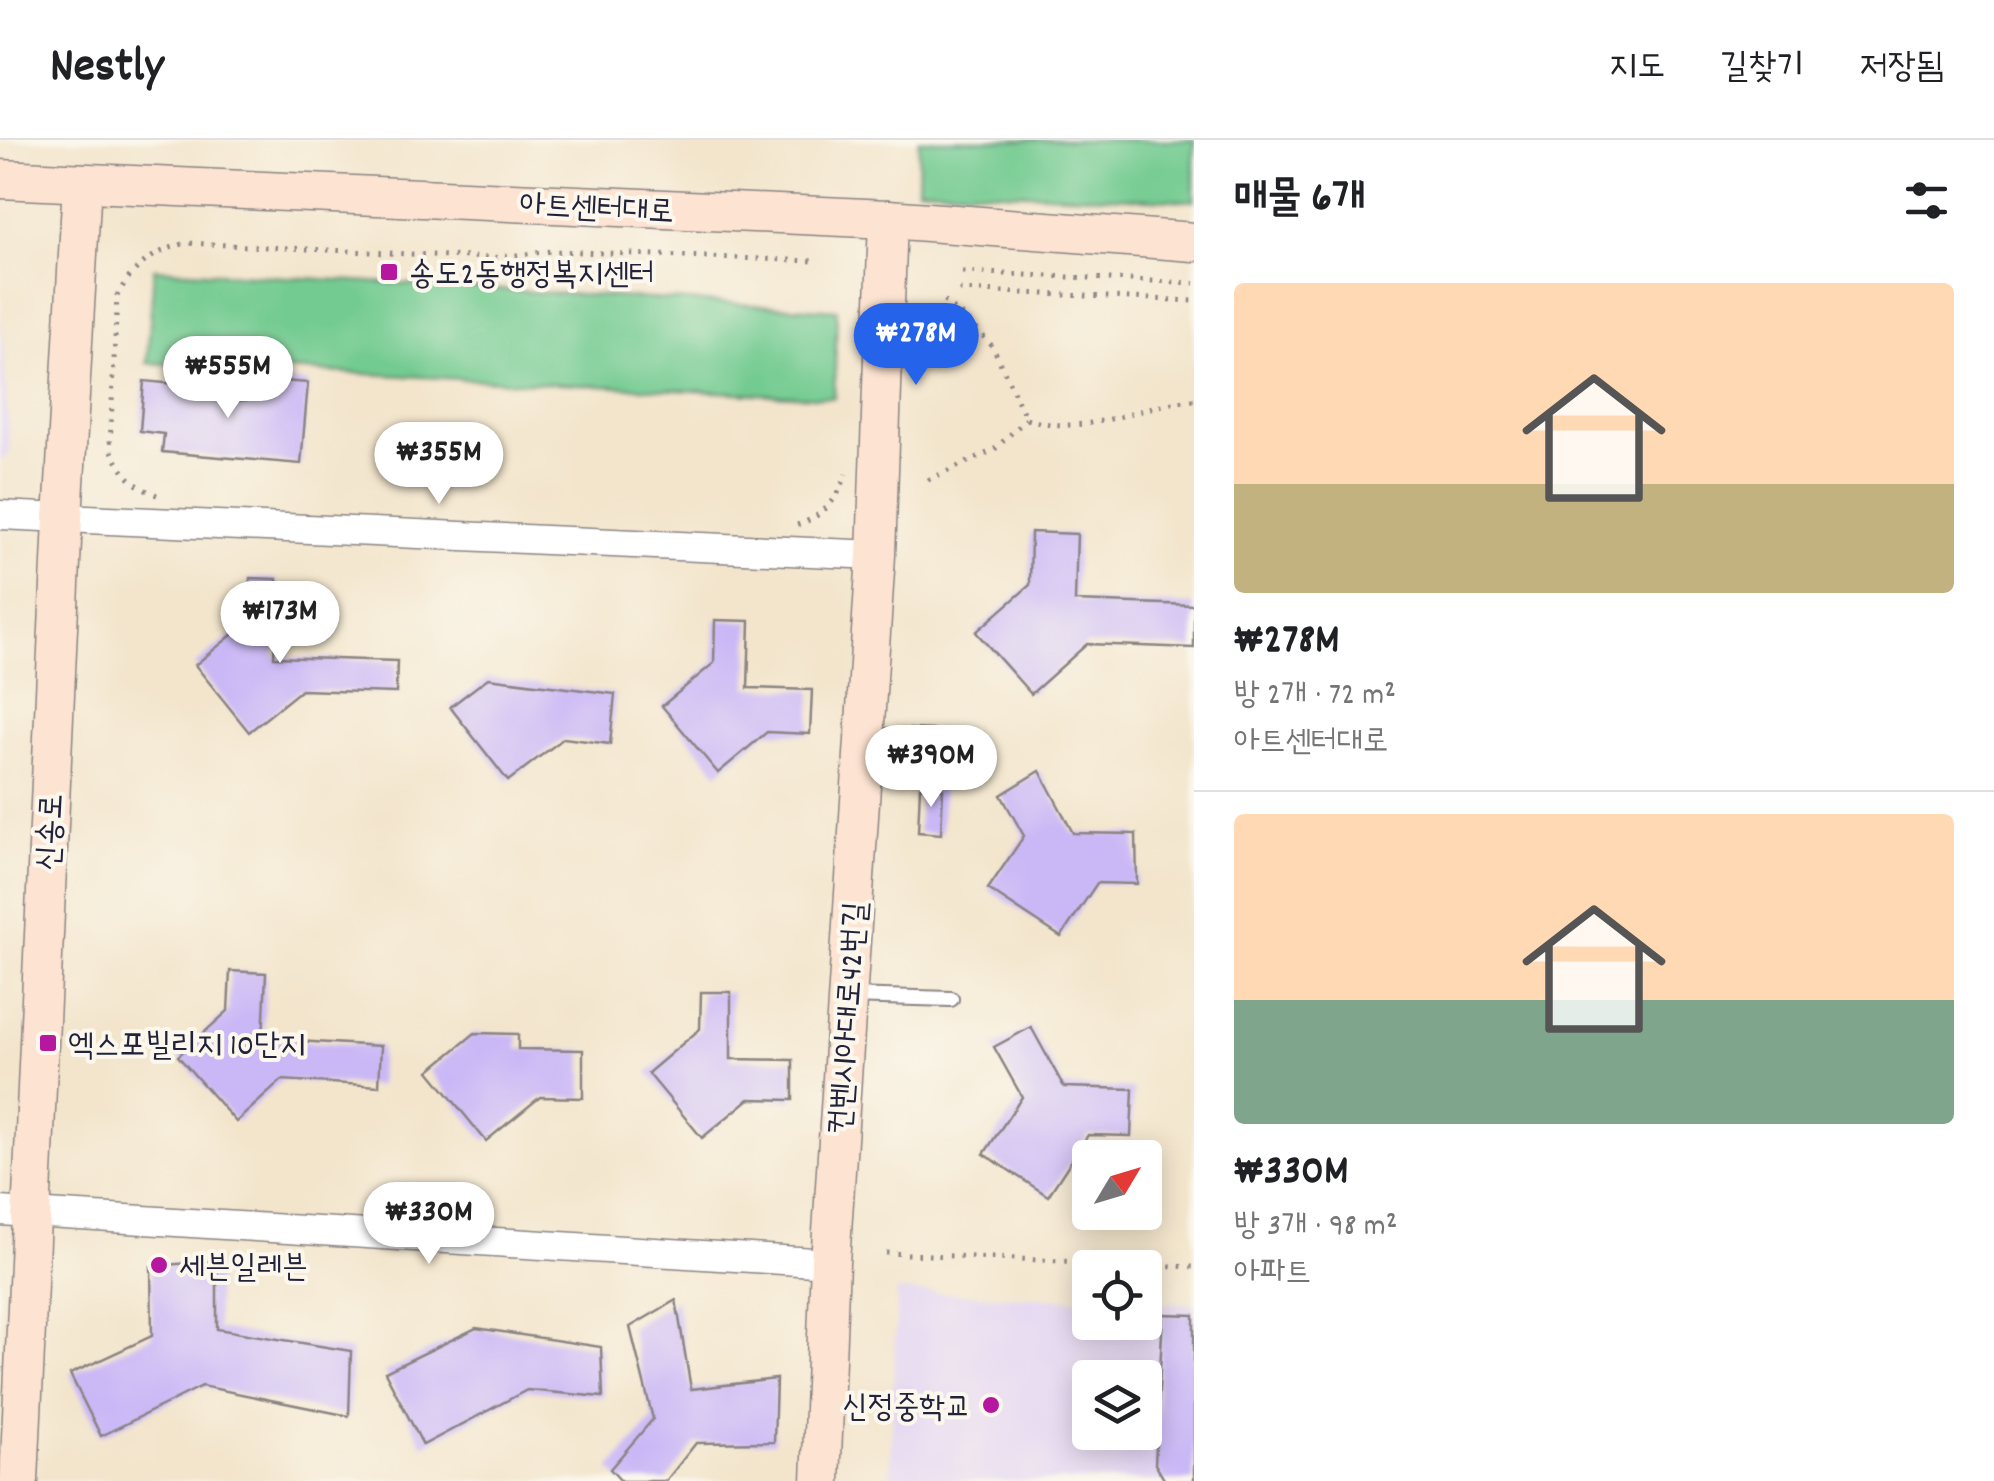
<!DOCTYPE html>
<html lang="ko">
<meta charset="utf-8">
<style>
:root{--surface:#fff;--page:#f2f2f2;--text:#202124;--muted:#757577;--line:#e0e0e0;--accent:#2563eb}
body{margin:0;font-family:Dekko,"Poor Story",sans-serif;background:var(--page);color:var(--text);height:100vh;display:flex;flex-direction:column;font-size:38px;white-space:nowrap}
*{box-sizing:border-box;margin:0}
p{font-size:32px;color:var(--muted)}
.icon{flex:none;width:55px;height:55px;fill:none;stroke:currentColor;stroke-width:2;stroke-linecap:round;stroke-linejoin:round}
.map{position:relative;flex:1;overflow:hidden}
.drawer{display:flex;flex-direction:column;background:var(--surface);width:800px}
.drawer>*{flex:none}
.needle{width:65px;rotate:52deg}
.buttons{position:absolute;left:1072px;top:1000px;display:grid;gap:20px}
.buttons a{display:grid;place-items:center;width:90px;height:90px;border-radius:10px;background:var(--surface);box-shadow:0 5px 25px #0003;font-size:50px}
.price{position:absolute;translate:-50% -85px;padding:0 22px;border-radius:35px;background:#fff;color:#222;font-size:32px;line-height:65px;filter:drop-shadow(0 2px 5px #0008)}
.price::after{content:'';position:absolute;left:50%;top:60px;width:30px;height:22px;margin-left:-15px;background:inherit;clip-path:polygon(0 0,100% 0,50% 100%)}
.price.current{background:var(--accent);color:#fff}
ul{padding:0;list-style:none}
li{display:grid;align-content:center;gap:20px;height:530px;padding:0 40px}
li+li{border-top:2px solid var(--line)}
li span{display:grid;place-items:center;height:310px;border-radius:10px;color:#555}
li>.icon{margin-inline-start:auto}
span .icon{width:180px;height:180px;fill:#fffc;stroke-width:1}
li b{font-size:42px}
h2{display:flex;justify-content:space-between;align-items:center;height:120px;padding:0 40px;font-size:42px}
header{display:flex;align-items:center;gap:60px;box-sizing:border-box;height:140px;padding:0 50px;background:var(--surface);border-bottom:2px solid var(--line)}
header strong{font-size:48px}
nav{display:flex;gap:55px;margin-inline-start:auto;font-size:35px}
main{display:flex;flex:1;min-height:0}
.map>svg:first-child{display:block}
.built{fill:#e2d4f3;fill-rule:evenodd}
.green{fill:#73cb91;stroke:#4a7666;stroke-width:2.5}
.building{fill:#cab8f6}
.lines{fill:none;stroke-linecap:round;stroke-linejoin:round}
.lane-casing{stroke:#8a8484;stroke-width:18}
.street-casing{stroke:#8a8484;stroke-width:31}
.secondary-casing{stroke:#8a8484;stroke-width:41}
.path{stroke:#8a8484;stroke-width:5;stroke-dasharray:2.5 8;stroke-linecap:butt}
.lane{stroke:#fff;stroke-width:14}
.street{stroke:#fff;stroke-width:28}
.secondary{stroke:#fde3d1;stroke-width:38}
.poi-dot{fill:#b5179e;stroke:#fbf7ec;stroke-width:4}
.labels{text-anchor:middle;stroke-width:8;stroke-linejoin:round;paint-order:stroke}
.street-label{font-size:32px;fill:#22223b;stroke:#fbf7ec}
.poi-label{font-size:32px;fill:#22223b;stroke:#fbf7ec;text-anchor:start}
</style>
<header>
<strong>Nestly</strong>
<nav><a>지도</a><a>길찾기</a><a>저장됨</a></nav>
</header>
<main>
<div class="map">
<svg width="1194" height="1341" viewBox="0 0 1194 1341">
<rect width="100%" height="100%" fill="#fbf7ec"/>
<filter id="ink" filterUnits="userSpaceOnUse"><feTurbulence type="fractalNoise" baseFrequency=".01" numOctaves="2"/><feDisplacementMap in="SourceGraphic" scale="20" xChannelSelector="R" yChannelSelector="G"/><feConvolveMatrix kernelMatrix="1 2 1 2 8 2 1 2 1" color-interpolation-filters="sRGB"/></filter>
<filter id="wash" filterUnits="userSpaceOnUse"><feTurbulence type="fractalNoise" baseFrequency=".0048" numOctaves="4" result="noise"/><feDisplacementMap in="SourceGraphic" scale="40" xChannelSelector="R" yChannelSelector="G"/><feGaussianBlur stdDeviation="2.25" result="paint"/><feColorMatrix in="noise" values="0 0 0 0 0 0 0 0 0 0 0 0 0 0 0 0 0 1.4 0 .05"/><feComposite in="paint" operator="in"/></filter>
<g filter="url(#wash)">
<rect width="100%" height="100%" fill="#f3e5cc"/>
<g class="built">
<polygon points="0,165 10,313 0,321"/>
<path d="M897,1151L1090,1160V1182H1145V1162L1194,1164V1341H890ZM1090,1238H1145V1292H1090Z"/>
</g>
<g class="green">
<polygon points="919,0 1194,0 1194,61 918,48"/>
<polygon points="154,129 837,170 834,258 147,223"/>
</g>
<g id="blocks">
<g class="building">
<polygon points="269,240 308,243 301,324 162,312 164,294 140,291 144,241 218,248 228,261 247,260"/>
<polygon points="1031,392 1077,394 1075,461 1194,465 1194,508 1087,504 1031,554 976,492 1030,445"/>
<polygon points="250,438 277,439 274,517 397,521 396,553 301,550 249,592 195,525 248,482"/>
<polygon points="715,480 750,481 748,548 812,550 810,594 767,592 718,633 662,566 714,523"/>
<polygon points="488,538 615,554 610,604 564,598 508,641 450,567"/>
<polygon points="1040,631 1073,693 1136,694 1137,744 1097,743 1061,797 988,749 1024,696 1001,655"/>
<polygon points="920,647 943,649 941,694 918,692"/>
<polygon points="230,831 266,833 263,899 381,906 379,946 282,940 236,982 178,916 228,871"/>
<polygon points="701,852 731,852 731,919 793,920 793,960 749,959 702,998 648,933 700,889"/>
<polygon points="1031,887 1064,947 1133,949 1131,996 1088,995 1048,1056 984,1014 1022,957 994,907"/>
<polygon points="475,893 518,894 518,909 583,910 583,958 540,957 486,1001 429,931"/>
<polygon points="217,1121 217,1189 351,1211 349,1276 202,1246 101,1296 70,1234 152,1196 151,1126"/>
<polygon points="676,1160 691,1249 776,1239 774,1302 696,1303 666,1341 621,1341 610,1329 653,1279 630,1187"/>
<polygon points="1163,1174 1194,1175 1194,1341 1165,1341 1155,1324"/>
<polygon points="476,1188 601,1207 603,1257 527,1250 423,1305 385,1232"/>
</g>
</g>
</g>
<g filter="url(#ink)">
<use href="#blocks" fill-opacity="0" stroke="#8a8484" stroke-width="2.5"/>
<g class="lines">
<g class="lane-casing">
<g id="lane">
<polyline points="865,595 962,599"/>
<polyline points="848,856 951,859"/>
</g>
</g>
<g class="street-casing">
<g id="street">
<polyline points="0,375 876,415"/>
<polyline points="0,1071 830,1123"/>
</g>
</g>
<g class="secondary-casing">
<g id="secondary">
<polyline points="0,39 888,79 1194,102"/>
<polyline points="19,1341 63,379 82,43"/>
<polyline points="821,1341 830,1123 876,415 888,79"/>
</g>
</g>
<g class="path">
<polyline points="962,132 1194,143"/>
<polyline points="959,150 1194,161"/>
<path d="M944,161L969,181L993,207L1026,279C1091,298 1131,266 1194,260"/>
<polyline points="928,340 994,310 1026,279"/>
<path d="M157,355C132,346 119,330 110,306L117,156C133,126 154,111 187,103L490,118L552,111L815,121"/>
<path d="M797,385C822,377 839,359 846,334"/>
<polyline points="886,1113 1194,1127"/>
</g>
<use href="#lane" class="lane"/>
<use href="#street" class="street"/>
<use href="#secondary" class="secondary"/>
</g>
</g>
<g class="poi-dot">
<rect x="379" y="122" width="20" height="20" rx="5"/>
<rect x="38" y="893" width="20" height="20" rx="5"/>
<circle cx="159" cy="1125" r="10"/>
<circle cx="991" cy="1265" r="10"/>
</g>
<g class="labels">
<g class="street-label">
<text transform="translate(597 66) rotate(3)" y="11">아트센터대로</text>
<text transform="translate(48 692) rotate(-87)" y="11">신송로</text>
<text transform="translate(846 878) rotate(-86)" y="11">컨벤시아대로42번길</text>
</g>
<g class="poi-label">
<text x="409" y="143">송도2동행정복지센터</text>
<text x="68" y="914">엑스포빌리지 10단지</text>
<text x="179" y="1136">세븐일레븐</text>
<text x="971" y="1276" text-anchor="end">신정중학교</text>
</g>
</g>
</svg>
<div class="buttons">
<a><svg class="needle" viewBox="-14 -14 28 28"><path d="M0-13l5 13h-10z" fill="#e53935"/><path d="M0 13l5-13h-10z" fill="#757577"/></svg></a>
<a><svg class="icon" aria-label="locate" viewBox="0 0 24 24"><circle cx="12" cy="12" r="6"/><path d="M12 2v4M12 18v4M2 12h4M18 12h4"/></svg></a>
<a><svg class="icon" aria-label="layers" viewBox="0 0 24 24"><path d="M12 4l9 5-9 5-9-5zM3 14l9 5 9-5"/></svg></a>
</div>
<b class="price current" style="left:916px;top:248px">₩278M</b>
<b class="price" style="left:228px;top:281px">₩555M</b>
<b class="price" style="left:439px;top:367px">₩355M</b>
<b class="price" style="left:280px;top:526px">₩173M</b>
<b class="price" style="left:931px;top:670px">₩390M</b>
<b class="price" style="left:429px;top:1127px">₩330M</b>
</div>
<section class="drawer">
<h2>매물 6개<svg class="icon" aria-label="filters" viewBox="0 0 24 24"><path d="M4 7h16M4 17h16"/><circle cx="9" cy="7" r="2"/><circle cx="15" cy="17" r="2"/></svg></h2>
<ul>
<li><span style="background:linear-gradient(#ffd9b3 65%,#c2b280 0)"><svg class="icon" aria-label="home" viewBox="0 0 24 24"><path d="M3 11l9-7 9 7M6 9v11h12V9"/></svg></span><div><b>₩278M</b><p>방 2개 · 72 m²</p><p>아트센터대로</p></div></li>
<li><span style="background:linear-gradient(#ffd9b3 60%,#7fa58c 0)"><svg class="icon" aria-label="home" viewBox="0 0 24 24"><path d="M3 11l9-7 9 7M6 9v11h12V9"/></svg></span><div><b>₩330M</b><p>방 3개 · 98 m²</p><p>아파트</p></div></li>
</ul>
</section>
</main>
